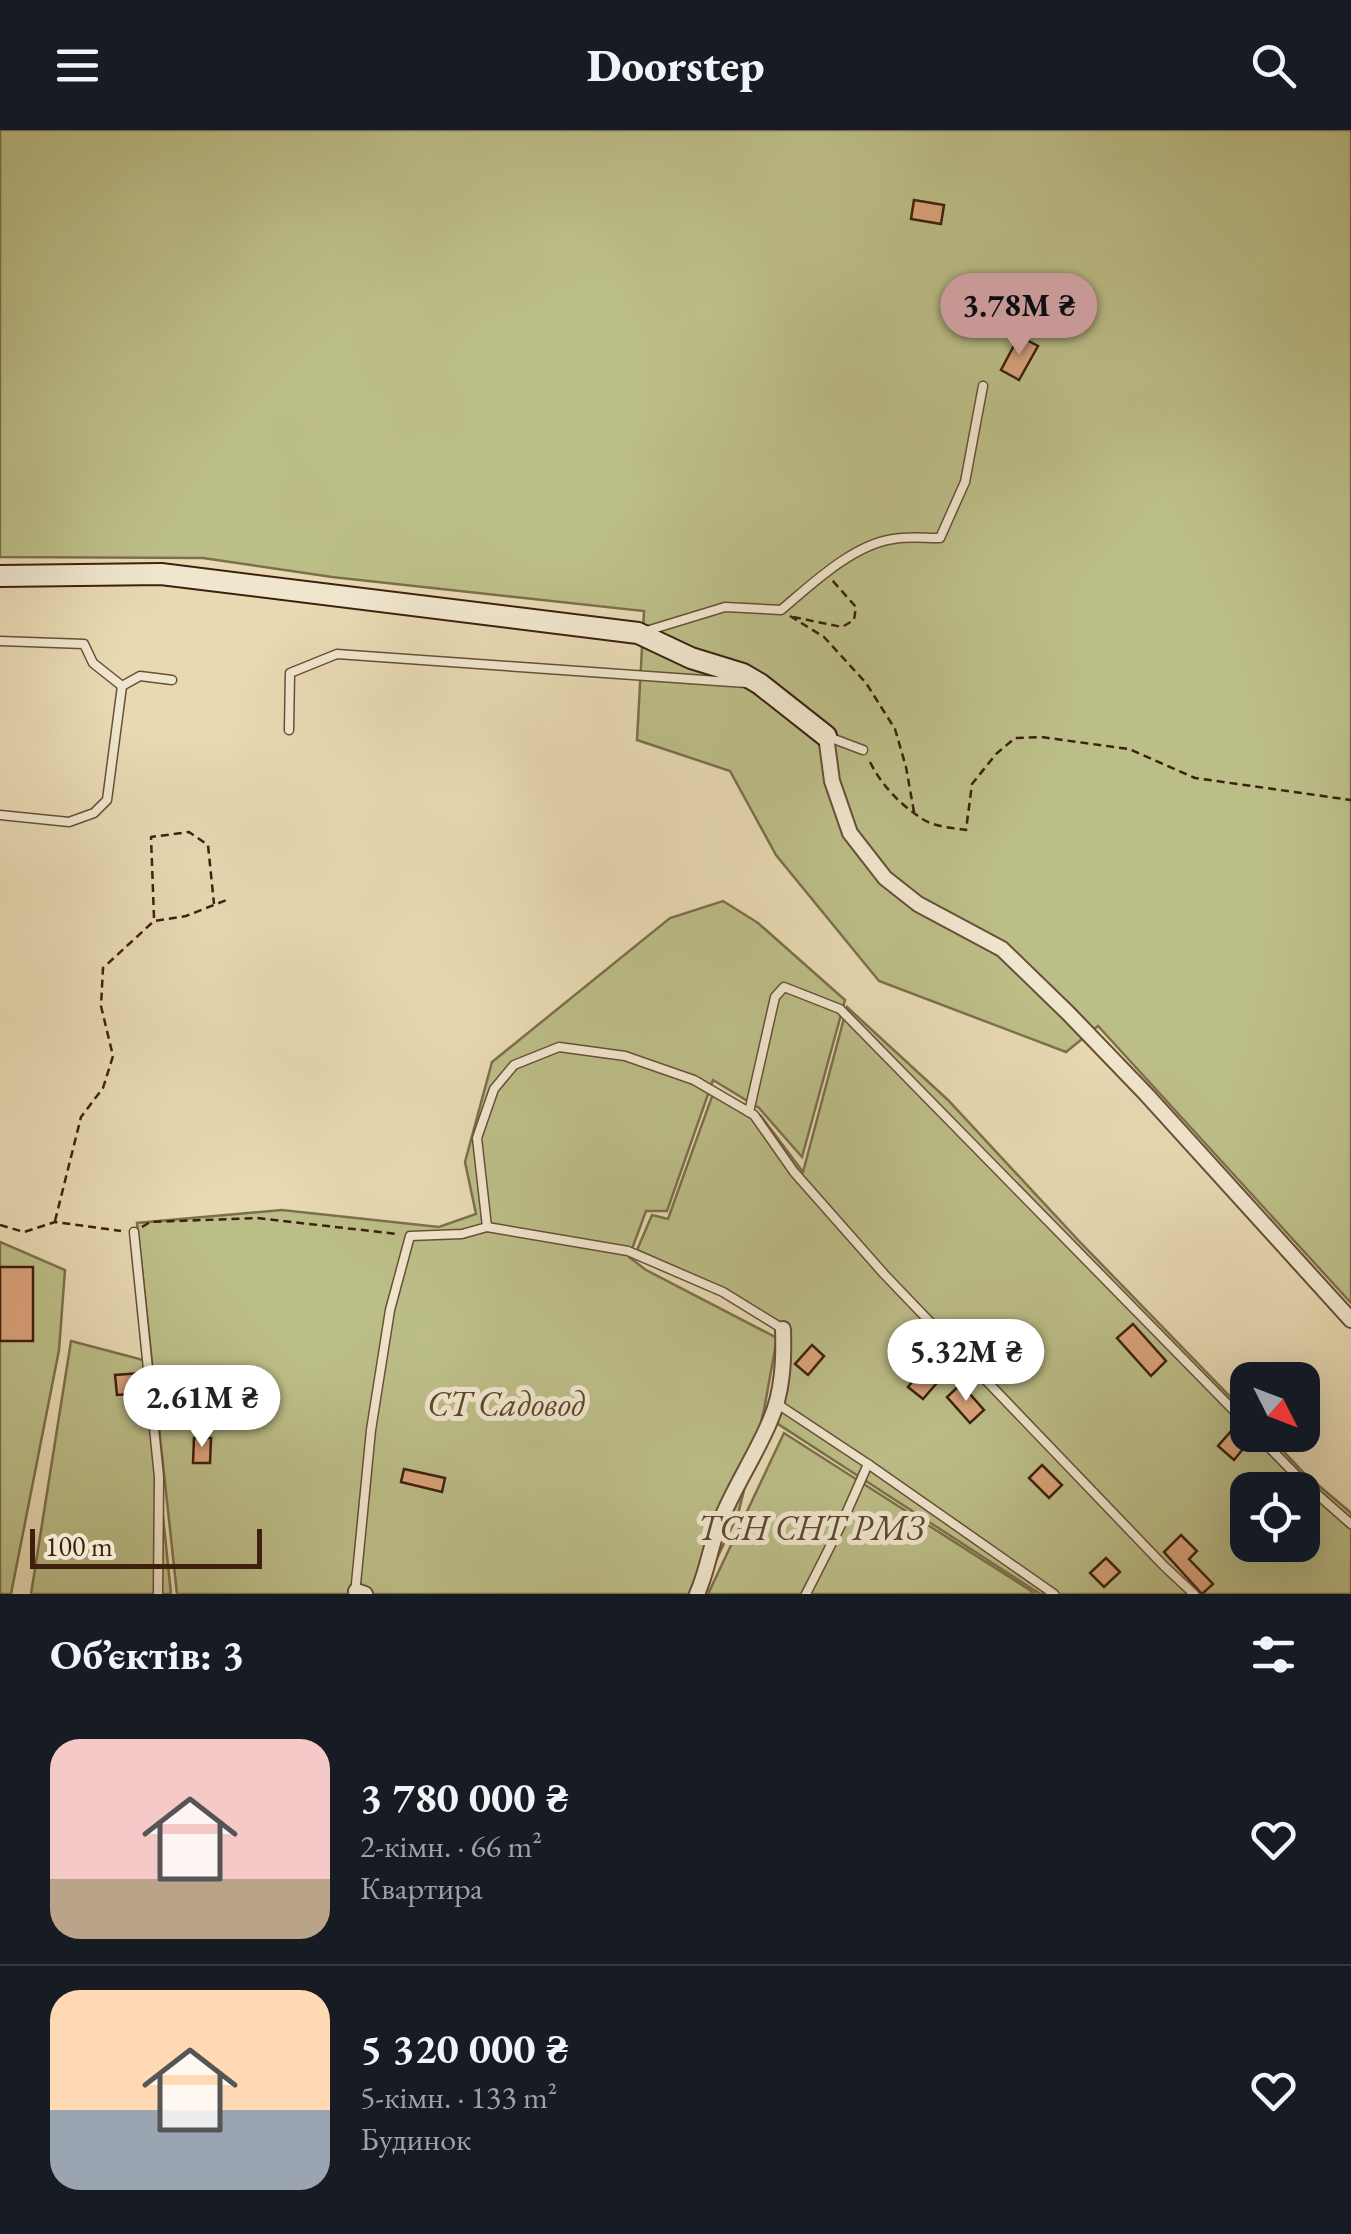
<!DOCTYPE html>
<html lang="uk">
<meta charset="utf-8">
<style>
:root{--surface:#171b24;--page:#20242c;--text:#f1f3f6;--muted:#9ea1a6;--line:#363941;--accent:#c59692}
body{margin:0;font-family:"EB Garamond",serif;background:var(--page);color:var(--text);height:100vh;display:flex;flex-direction:column;font-size:38px;white-space:nowrap}
*{box-sizing:border-box;margin:0}
p{font-size:32px;color:var(--muted)}
.icon{flex:none;width:55px;height:55px;fill:none;stroke:currentColor;stroke-width:2;stroke-linecap:round;stroke-linejoin:round}
.map{position:relative;height:1464px;overflow:hidden}
.drawer{display:flex;flex-direction:column;background:var(--surface);flex:1}
.drawer>*{flex:none}
.needle{width:65px;rotate:132deg}
.tools{position:absolute;left:1230px;top:1232px;display:grid;gap:20px}
.tools a{display:grid;place-items:center;width:90px;height:90px;border-radius:20px;background:var(--surface);box-shadow:0 10px 40px #0002;font-size:50px}
.scale{position:absolute;left:30px;bottom:25px;width:232px;box-sizing:border-box;padding-left:10px;border:5px solid #3d210e;border-top:0;font-size:28px;line-height:35px;white-space:nowrap;color:#3d210e;-webkit-text-stroke:8px #f0e6ce;paint-order:stroke}
.price{position:absolute;translate:-50% -85px;padding:0 22px;border-radius:35px;background:#fff;color:#222;font-size:32px;line-height:65px;filter:drop-shadow(0 2px 5px #0008)}
.price::after{content:'';position:absolute;left:50%;top:60px;width:30px;height:22px;margin-left:-15px;background:inherit;clip-path:polygon(0 0,100% 0,50% 100%)}
.price.active{background:var(--accent);color:#111}
ul{padding:0;list-style:none}
li{display:flex;align-items:center;gap:30px;height:250px;padding:0 50px}
li+li{border-top:2px solid var(--line)}
li span{display:grid;place-items:center;flex:none;width:280px;height:200px;border-radius:30px;color:#555}
li>.icon{margin-inline-start:auto}
span .icon{width:120px;height:120px;fill:#fffc;stroke-width:1}
li b{font-size:42px}
h2{display:flex;justify-content:space-between;align-items:center;height:120px;padding:0 50px;font-size:42px}
header{display:flex;justify-content:space-between;align-items:center;height:130px;padding:0 50px;background:var(--surface);font-size:45px;font-weight:800}
.map>svg:first-child{display:block}
.green{fill:#bcbe88;stroke:#7c704b;stroke-width:2.5;fill-rule:evenodd}
.building{fill:#dba37b;stroke:#3d210e;stroke-width:2.5}
.lines{fill:none;stroke-linecap:round;stroke-linejoin:round}
.lane-casing{stroke:#684f37;stroke-width:11}
.street-casing{stroke:#684f37;stroke-width:18}
.secondary-casing{stroke:#3d210e;stroke-width:24}
.path{stroke:#3d210e;stroke-width:2.5;stroke-dasharray:8 5;stroke-linecap:butt}
.lane{stroke:#f0e6ce;stroke-width:8}
.street{stroke:#f0e6ce;stroke-width:14}
.secondary{stroke:#f0e6ce;stroke-width:20}
.labels{text-anchor:middle;stroke-width:10;stroke-linejoin:round;paint-order:stroke}
.park-label{font-size:35px;font-style:italic;fill:#5d482c;stroke:#f0e6ce}
</style>
<header><svg class="icon" aria-label="menu" viewBox="0 0 24 24"><path d="M4 6h16M4 12h16M4 18h16"/></svg>Doorstep<svg class="icon" aria-label="search" viewBox="0 0 24 24"><circle cx="10" cy="10" r="6"/><path d="M15 15l6 6"/></svg></header>
<div class="map">
<svg width="1351" height="1464" viewBox="0 0 1351 1464">
<rect width="100%" height="100%" fill="#e8d9b3"/>
<filter id="stains"><feTurbulence type="fractalNoise" baseFrequency=".002" numOctaves="4"/><feColorMatrix values="0 0 0 0 .2 0 0 0 0 .09 0 0 0 0 .02 0 0 0 .5 -.17"/></filter>
<radialGradient id="worn" r=".72"><stop offset=".6" stop-color="#630" stop-opacity="0"/><stop offset="1" stop-color="#630" stop-opacity=".3"/></radialGradient>
<g class="green">
<polygon points="0,0 1351,0 1351,1173 1098,896 1066,922 879,851 776,725 730,641 637,610 644,481 332,447 203,428 0,427"/>
<polygon points="723,771 758,793 845,870 802,1027 759,978 713,950 667,1081 646,1081 629,1127 646,1140 777,1208 764,1280 738,1384 700,1464 177,1464 137,1093 282,1080 439,1097 476,1084 465,1032 492,932 670,788"/>
<path d="M847,877L948,970L1079,1111L1247,1284L1248,1305H1268L1304,1343L1351,1383V1464H1040L775,1292L785,1198L705,1150L637,1120L652,1085L668,1089L715,958L761,986L803,1042ZM1248,1360H1302V1415H1248Z"/>
<polygon points="0,1112 65,1140 59,1220 11,1464 0,1464"/>
<polygon points="71,1211 147,1231 171,1464 31,1464"/>
<polygon points="784,1303 1028,1459 1035,1464 708,1464"/>
</g>
<g class="building">
<polygon points="914,70 944,75 941,94 911,89"/>
<polygon points="1019,206 1038,216 1019,250 1001,240"/>
<rect x="0" y="1137" width="33" height="74"/>
<polygon points="1133,1194 1166,1231 1151,1246 1117,1208"/>
<polygon points="812,1215 824,1226 808,1245 795,1234"/>
<polygon points="921,1241 936,1254 923,1269 908,1257"/>
<polygon points="141,1243 143,1263 117,1265 115,1245"/>
<polygon points="961,1254 984,1280 970,1293 947,1267"/>
<polygon points="1232,1300 1247,1314 1234,1330 1218,1316"/>
<polygon points="194,1308 211,1308 210,1333 193,1333"/>
<polygon points="1042,1335 1062,1355 1049,1368 1029,1348"/>
<polygon points="404,1339 445,1348 442,1362 401,1352"/>
<polygon points="1181,1405 1197,1421 1189,1429 1213,1454 1202,1464 1164,1422"/>
<polygon points="1106,1428 1120,1442 1104,1457 1090,1443"/>
</g>
<g class="lines">
<g class="lane-casing">
<g id="lane">
<path d="M643,502L725,477L781,480C811,455 852,415 893,409C908,406 925,408 940,408L965,352L983,256"/>
<polyline points="0,511 84,514 93,533 122,556 140,546 172,550"/>
<polyline points="289,600 290,543 337,524 746,553"/>
<polyline points="826,606 863,620"/>
<polyline points="0,685 69,692 94,683 107,670 122,556"/>
<polyline points="749,982 775,867 784,857 840,879 1248,1295"/>
<polyline points="487,1097 477,1008 494,959 514,935 559,917 625,926 694,950 754,985 794,1042 884,1144 1164,1436 1194,1464"/>
<polyline points="134,1102 159,1347 158,1464"/>
<polyline points="776,1273 868,1334 1054,1464"/>
<polyline points="1257,1305 1302,1351 1351,1394"/>
<polyline points="355,1464 371,1300 390,1180 410,1106 462,1104 487,1097 628,1121 723,1162 783,1199"/>
<polyline points="806,1464 841,1395 868,1334"/>
</g>
</g>
<g class="street-casing">
<g id="street">
<polyline points="826,606 832,651 850,703 885,748 918,774 1002,819 1068,883 1146,964 1351,1190"/>
<polyline points="356,1461 365,1464"/>
<path d="M697,1464C707,1442 710,1419 718,1397C732,1360 755,1327 770,1291C783,1262 784,1229 783,1199"/>
</g>
</g>
<g class="secondary-casing">
<polyline id="secondary" points="0,446 161,444 638,503 691,528 743,544 760,554 826,606"/>
</g>
<g class="path">
<polyline points="790,486 824,507 866,553 895,599 906,637 914,682"/>
<polyline points="793,487 842,497 854,490 856,477 832,450"/>
<path d="M870,632C882,656 902,677 926,691C937,697 954,698 966,700L972,654L996,624L1015,608L1041,607L1129,619L1195,648L1351,670"/>
<polyline points="154,788 151,707 189,702 208,715 214,774"/>
<polyline points="55,1091 81,987 103,958 113,926 101,876 103,838 154,791 186,786 229,769"/>
<polyline points="0,1095 24,1102 55,1092 121,1101"/>
<polyline points="142,1097 150,1092 257,1088 397,1104"/>
</g>
<use href="#lane" class="lane"/>
<use href="#street" class="street"/>
<use href="#secondary" class="secondary"/>
</g>
<g class="labels">
<g class="park-label">
<text x="506" y="1286">СТ Садовод</text>
<text x="811" y="1410">ТСН СНТ РМЗ</text>
</g>
</g>
<rect width="100%" height="100%" filter="url(#stains)"/>
<rect width="100%" height="100%" fill="url(#worn)"/>
</svg>
<div class="tools">
<a><svg class="needle" viewBox="-14 -14 28 28"><path d="M0-13l5 13h-10z" fill="#e53935"/><path d="M0 13l5-13h-10z" fill="#9ea1a6"/></svg></a>
<a><svg class="icon" aria-label="locate" viewBox="0 0 24 24"><circle cx="12" cy="12" r="6"/><path d="M12 2v4M12 18v4M2 12h4M18 12h4"/></svg></a>
</div>
<div class="scale">100 m</div>
<b class="price active" style="left:1019px;top:228px">3.78M ₴</b>
<b class="price" style="left:966px;top:1274px">5.32M ₴</b>
<b class="price" style="left:202px;top:1320px">2.61M ₴</b>
</div>
<section class="drawer">
<h2>Об’єктів: 3<svg class="icon" aria-label="filters" viewBox="0 0 24 24"><path d="M4 7h16M4 17h16"/><circle cx="9" cy="7" r="2"/><circle cx="15" cy="17" r="2"/></svg></h2>
<ul>
<li><span style="background:linear-gradient(#f6c9c9 70%,#b9a48a 0)"><svg class="icon" aria-label="home" viewBox="0 0 24 24"><path d="M3 11l9-7 9 7M6 9v11h12V9"/></svg></span><div><b>3 780 000 ₴</b><p>2-кімн. · 66 m²</p><p>Квартира</p></div><svg class="icon" aria-label="heart" viewBox="0 0 24 24"><path d="M12 20l-8-8c-3-5 5-10 8-4 3-6 11-1 8 4z"/></svg></li>
<li><span style="background:linear-gradient(#ffd9b3 60%,#9aa5b1 0)"><svg class="icon" aria-label="home" viewBox="0 0 24 24"><path d="M3 11l9-7 9 7M6 9v11h12V9"/></svg></span><div><b>5 320 000 ₴</b><p>5-кімн. · 133 m²</p><p>Будинок</p></div><svg class="icon" aria-label="heart" viewBox="0 0 24 24"><path d="M12 20l-8-8c-3-5 5-10 8-4 3-6 11-1 8 4z"/></svg></li>
</ul>
</section>
